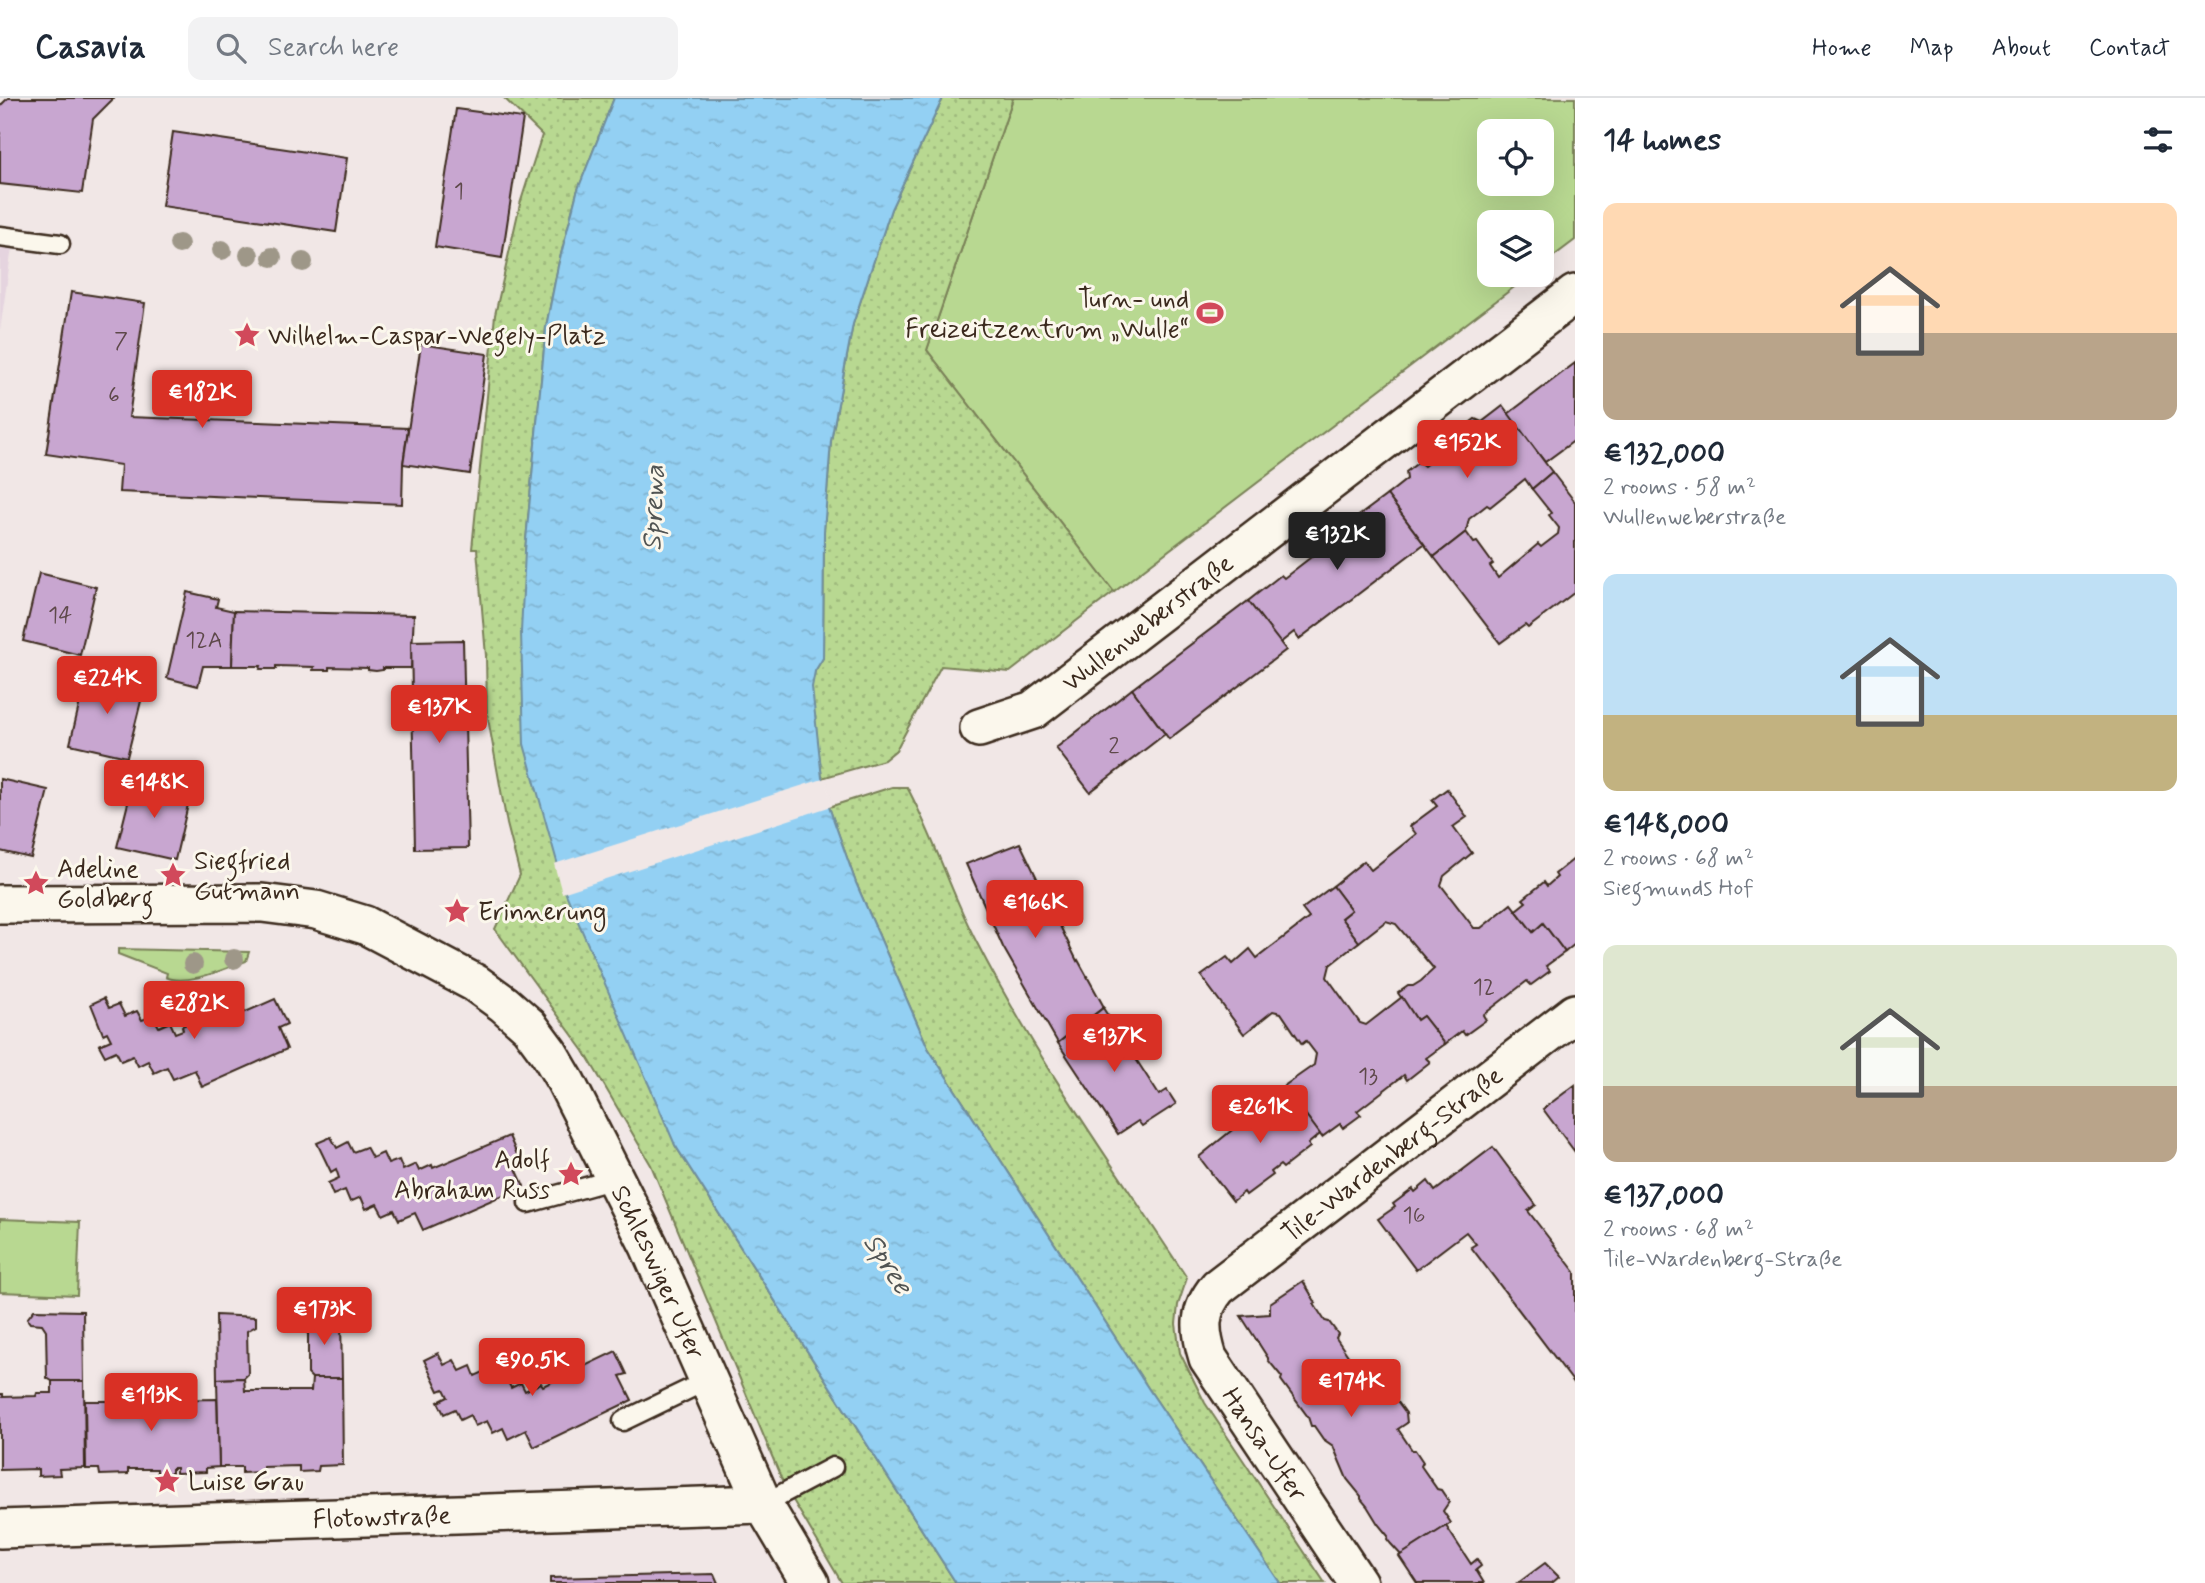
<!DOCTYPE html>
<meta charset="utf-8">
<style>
:root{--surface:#fff;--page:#f2f2f3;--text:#1f2937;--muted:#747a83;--line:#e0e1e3;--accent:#d93025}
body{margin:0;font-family:Mynerve,sans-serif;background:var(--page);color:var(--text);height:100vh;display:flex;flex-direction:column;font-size:26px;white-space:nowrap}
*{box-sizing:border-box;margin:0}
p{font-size:23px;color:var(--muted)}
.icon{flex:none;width:38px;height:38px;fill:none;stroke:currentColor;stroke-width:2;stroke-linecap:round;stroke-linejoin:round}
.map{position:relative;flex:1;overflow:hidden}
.sheet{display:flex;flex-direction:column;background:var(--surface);width:630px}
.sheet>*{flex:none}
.controls{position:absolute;left:1477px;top:21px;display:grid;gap:14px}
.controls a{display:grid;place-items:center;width:77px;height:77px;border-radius:14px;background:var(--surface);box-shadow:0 7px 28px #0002;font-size:35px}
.price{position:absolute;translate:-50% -60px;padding:0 16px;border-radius:7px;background:var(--accent);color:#fff;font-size:23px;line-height:46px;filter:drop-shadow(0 2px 4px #0008)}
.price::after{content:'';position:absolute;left:50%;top:42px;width:21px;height:16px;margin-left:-10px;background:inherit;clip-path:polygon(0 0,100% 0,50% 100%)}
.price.active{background:#222;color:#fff}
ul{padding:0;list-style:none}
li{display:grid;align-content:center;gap:14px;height:371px;padding:0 28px}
li span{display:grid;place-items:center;height:217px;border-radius:14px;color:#555}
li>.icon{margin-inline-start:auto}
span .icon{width:126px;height:126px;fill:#fffc;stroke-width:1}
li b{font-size:30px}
h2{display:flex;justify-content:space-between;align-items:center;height:84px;padding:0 28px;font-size:30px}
header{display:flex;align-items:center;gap:42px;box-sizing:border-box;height:98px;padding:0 35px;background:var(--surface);border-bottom:2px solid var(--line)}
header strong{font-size:33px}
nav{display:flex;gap:38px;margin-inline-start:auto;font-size:24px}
.search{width:490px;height:63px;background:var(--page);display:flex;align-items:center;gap:18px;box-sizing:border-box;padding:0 24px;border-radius:14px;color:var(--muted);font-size:26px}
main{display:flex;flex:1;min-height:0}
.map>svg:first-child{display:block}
.built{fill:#e5d4df}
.green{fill:#b8d891;stroke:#7a8158;stroke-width:2;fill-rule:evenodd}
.park{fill:url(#park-dots);stroke:#7a8158;stroke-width:2}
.water{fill:url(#water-ripples);stroke:#708e9e;stroke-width:2}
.pier{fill:#f1e7e6}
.building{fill:#c8a6d0;stroke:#3b2a1e;stroke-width:2}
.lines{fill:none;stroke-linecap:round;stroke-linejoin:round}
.service-casing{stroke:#3b2a1e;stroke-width:23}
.minor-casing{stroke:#3b2a1e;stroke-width:42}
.service{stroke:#fbf7ec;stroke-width:18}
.minor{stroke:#fbf7ec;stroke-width:37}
.tree{fill:#9e9788}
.labels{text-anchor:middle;stroke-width:6;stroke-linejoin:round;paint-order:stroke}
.number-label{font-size:23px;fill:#5e494a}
.poi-label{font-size:26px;fill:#3b2a1e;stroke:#fbf7ec;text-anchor:start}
.street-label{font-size:26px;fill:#3b2a1e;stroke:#fbf7ec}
.water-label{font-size:28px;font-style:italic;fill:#515453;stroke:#fbf7ec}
</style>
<header>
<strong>Casavia</strong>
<div class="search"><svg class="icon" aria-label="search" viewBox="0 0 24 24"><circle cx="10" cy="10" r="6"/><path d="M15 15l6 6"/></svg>Search here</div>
<nav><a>Home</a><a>Map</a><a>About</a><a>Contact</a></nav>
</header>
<main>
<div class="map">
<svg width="1575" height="1485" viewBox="0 0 1575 1485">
<defs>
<pattern id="park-dots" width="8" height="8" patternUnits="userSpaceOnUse" patternTransform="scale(1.75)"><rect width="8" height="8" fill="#b8d891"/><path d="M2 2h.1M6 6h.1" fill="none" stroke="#9fba7d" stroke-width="1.8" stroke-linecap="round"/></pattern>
<pattern id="water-ripples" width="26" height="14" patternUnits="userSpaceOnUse" patternTransform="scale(1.75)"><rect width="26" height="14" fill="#93d0f3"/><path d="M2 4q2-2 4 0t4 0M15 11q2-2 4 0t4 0" fill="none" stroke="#80b3d0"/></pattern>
</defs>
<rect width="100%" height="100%" fill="#f1e7e6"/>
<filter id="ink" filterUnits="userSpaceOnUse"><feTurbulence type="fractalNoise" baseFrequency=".0143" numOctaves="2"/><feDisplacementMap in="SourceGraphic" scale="14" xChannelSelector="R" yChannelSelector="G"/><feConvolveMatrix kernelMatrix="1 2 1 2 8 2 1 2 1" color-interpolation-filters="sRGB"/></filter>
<g filter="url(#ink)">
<polygon class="built" points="0,134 14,136 0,232"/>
<g class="green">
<path d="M1013,0H1575V142L1542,167V124H1489V177H1530L1114,494L927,252ZM1489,33H1542V86H1489Z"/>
<path d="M118,851L249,854L246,863C226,870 186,889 166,879L167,875L118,856Z"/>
<polygon points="0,1121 80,1124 77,1197 0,1194"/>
</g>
<g class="park">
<polygon points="504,0 614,0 577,94 558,168 546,229 525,453 675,1047 956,1485 842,1485 784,1387 651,1067 584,953 495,831 520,777 507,726 487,615 486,558 477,451 472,451 495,217 520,106 542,37"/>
<polygon points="943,0 1013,0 927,252 1114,494 1010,574 941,568 896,652 884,662 822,680 811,589 815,573 823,560 824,433 831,343 853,226 891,111"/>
<path d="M892,689H907C934,739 951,795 977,845C1037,962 1115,1070 1187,1180L1178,1207L1176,1226L1180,1255L1205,1305L1325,1485H1280L1150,1293L928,950L856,785L829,709Z"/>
</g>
<polygon class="water" points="614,0 943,0 891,111 853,226 831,343 824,433 823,560 815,573 812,589 822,680 829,709 856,785 928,950 1150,1293 1280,1485 956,1485 675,1047 566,796 524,646 521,534 525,453 546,229 558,168 577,94"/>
<polygon class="pier" points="826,680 832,708 562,795 554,766"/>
<g class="building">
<polygon points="8,0 114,0 93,21 82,95 0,86 0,8"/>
<polygon points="456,11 523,20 502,160 435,149"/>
<polygon points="173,34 347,60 336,134 162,108"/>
<polygon points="71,194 145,205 129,319 408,330 403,366 402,406 119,394 121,367 46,356"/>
<polygon points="421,246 487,256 470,376 403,366"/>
<polygon points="1575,265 1575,342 1545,364 1508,316"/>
<polygon points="1503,308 1552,374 1532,391 1525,381 1490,409 1487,407 1469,421 1466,434 1434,459 1387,397 1407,381 1406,374 1419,364 1424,368 1465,337 1463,330 1475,321 1482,324"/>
<polygon points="1552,374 1575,404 1575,494 1528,530 1525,527 1500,545 1434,459 1466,434 1474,445 1477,444 1493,466 1490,468 1498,480 1538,446 1541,449 1558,436 1559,430 1549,417 1551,415 1532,391"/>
<polygon points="1387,397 1424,446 1299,541 1294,534 1280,545 1248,503 1281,477 1284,480 1354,426 1352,423"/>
<polygon points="39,475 96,489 80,557 23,543"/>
<polygon points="187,494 218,501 216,509 234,513 232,568 203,568 198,588 167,580"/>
<polygon points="1248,503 1286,552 1169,641 1132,591"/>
<polygon points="234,513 414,517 411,570 383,570 383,572 376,573 368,572 368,570 329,569 329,572 313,572 314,569 276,568 276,571 260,571 261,568 232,568"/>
<polygon points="463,542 468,750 415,751 411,543"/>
<polygon points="86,578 144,591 127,659 70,646"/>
<polygon points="1132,591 1165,636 1090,694 1056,650"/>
<polygon points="0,681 48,692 31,760 0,753"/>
<polygon points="134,681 191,694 175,762 117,749"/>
<polygon points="1447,691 1467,719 1453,729 1472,755 1444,778 1441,787 1474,830 1481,830 1511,806 1533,834 1543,825 1565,854 1546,868 1550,873 1531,887 1527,883 1483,917 1486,922 1465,937 1462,933 1445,946 1423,918 1417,922 1398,895 1408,888 1413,888 1421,883 1434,871 1396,826 1386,823 1359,844 1341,820 1351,812 1333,788 1364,763 1371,772 1416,736 1410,728 1437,708 1432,702"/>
<polygon points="1020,745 1077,863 1078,862 1104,909 1058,945 1003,849 966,766"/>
<polygon points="1575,760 1575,846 1565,854 1543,825 1533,834 1516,812 1526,804 1523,801 1544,784 1547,788 1557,779 1555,776"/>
<polygon points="1333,788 1351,812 1341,820 1359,844 1330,867 1327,879 1360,925 1366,927 1402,899 1417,922 1423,918 1445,946 1426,960 1430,964 1407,982 1404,977 1357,1013 1361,1017 1343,1030 1340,1026 1322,1039 1284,988 1314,967 1316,956 1306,943 1302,946 1281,915 1273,913 1244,936 1201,878 1227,859 1233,866 1250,851 1257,860 1309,820 1302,811"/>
<polygon points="104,900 109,910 119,906 125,918 137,913 142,922 153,918 159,929 170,924 175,935 183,932 182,928 218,912 223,924 275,901 287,926 278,930 287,951 202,989 195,972 173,981 167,969 154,975 148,963 138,968 133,958 121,963 116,953 105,958 99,947 111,942 107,934 103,936 91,906"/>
<polygon points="1103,910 1159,997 1167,992 1176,1006 1142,1028 1138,1023 1118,1036 1058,945"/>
<polygon points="1575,987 1575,1054 1543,1011"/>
<polygon points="1285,989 1320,1036 1308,1046 1310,1049 1283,1070 1280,1067 1271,1074 1273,1077 1246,1097 1244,1094 1233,1103 1199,1059"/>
<polygon points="509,1038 519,1061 513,1064 524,1088 423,1132 415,1115 399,1122 394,1112 383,1117 377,1106 366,1111 361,1099 350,1104 345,1092 333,1097 328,1085 339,1080 336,1071 331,1074 317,1045 331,1039 337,1050 348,1044 353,1054 366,1049 372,1060 383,1055 388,1066 399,1062 403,1072 416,1066 419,1073 432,1067 433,1070"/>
<polygon points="1493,1049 1536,1107 1528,1113 1575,1174 1575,1286 1471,1149 1476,1146 1466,1134 1416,1172 1378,1121 1395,1109 1393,1106 1413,1091 1415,1094 1428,1083 1435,1093"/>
<polygon points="1303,1183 1316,1205 1314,1206 1325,1223 1329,1224 1338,1236 1336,1240 1353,1265 1355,1263 1375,1298 1379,1299 1386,1295 1395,1300 1406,1315 1407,1325 1398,1331 1412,1352 1415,1352 1423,1364 1421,1368 1437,1391 1441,1392 1449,1404 1443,1413 1451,1425 1401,1457 1391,1446 1387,1441 1388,1438 1378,1426 1367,1408 1361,1401 1361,1398 1347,1381 1333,1348 1323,1341 1314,1328 1311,1328 1308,1319 1281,1282 1282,1279 1268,1262 1268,1260 1241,1218 1270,1216 1270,1205"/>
<polygon points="34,1212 83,1213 84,1283 52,1283 47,1280 46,1232 42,1226 30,1225 27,1221"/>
<polygon points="216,1217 256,1219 256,1228 247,1233 248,1276 244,1280 217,1281"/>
<polygon points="300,1220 341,1221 342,1280 312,1280 308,1276 308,1235 300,1230"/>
<polygon points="616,1253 627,1276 620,1278 632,1302 534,1349 526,1332 508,1341 503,1330 493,1335 487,1323 475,1328 470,1317 460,1322 455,1311 444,1316 438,1304 448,1299 444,1291 439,1293 424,1262 438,1255 444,1267 454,1262 460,1273 471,1268 475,1278 488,1272 493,1284 505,1278 511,1290 521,1285 525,1293 541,1285 543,1288"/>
<polygon points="244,1280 245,1293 311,1293 312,1280 342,1280 343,1367 319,1368 318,1373 299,1374 299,1368 263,1369 263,1374 242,1375 242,1369 219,1369 217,1281"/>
<polygon points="52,1283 84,1283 85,1370 59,1371 60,1377 38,1378 38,1371 0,1372 0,1296 3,1296 3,1299 36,1298 37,1295 52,1295"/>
<polygon points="152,1283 160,1285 160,1302 217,1301 219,1369 206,1370 206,1374 176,1375 176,1370 172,1370 172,1375 157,1375 157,1371 128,1371 128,1376 100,1377 99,1371 86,1371 85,1303 122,1303 123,1286"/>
<polygon points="1446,1428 1471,1466 1477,1461 1481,1468 1476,1472 1484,1485 1417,1485 1399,1458"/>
<polygon points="1545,1465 1559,1479 1552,1485 1518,1485"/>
<polygon points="714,1476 718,1485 550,1485 550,1480"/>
</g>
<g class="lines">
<g class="service-casing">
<g id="service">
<polyline points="0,138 60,146"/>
<polyline points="528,1105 615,1081"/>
<polyline points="623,1323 708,1282"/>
<polyline points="763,1406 833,1369"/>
</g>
</g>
<g class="minor-casing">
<g id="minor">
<path id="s1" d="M979,630L1033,612L1575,196"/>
<path id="s2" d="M0,806L262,805L316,812L365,827L475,885L504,906L529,928L549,955L566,984L649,1148L763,1406L810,1485"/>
<path id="s3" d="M0,1431L763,1406"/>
<path id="s4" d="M1358,1485L1208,1260C1199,1231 1198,1213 1218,1189L1575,915"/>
</g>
</g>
<use href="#service" class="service"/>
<use href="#minor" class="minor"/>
</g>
<g class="tree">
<circle cx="179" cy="146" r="10"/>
<circle cx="222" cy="152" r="10"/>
<circle cx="249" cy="157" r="10"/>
<circle cx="272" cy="159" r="10"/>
<circle cx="303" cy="164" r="10"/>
<circle cx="234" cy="861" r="10"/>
<circle cx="193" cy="866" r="10"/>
</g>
</g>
<defs>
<g id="stadium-bare" transform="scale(2.1)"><path d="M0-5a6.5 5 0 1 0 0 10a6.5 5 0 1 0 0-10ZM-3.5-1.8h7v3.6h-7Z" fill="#d1495b" stroke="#fbf7ec" stroke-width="2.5" paint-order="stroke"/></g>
<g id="sight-bare" transform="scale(2.1)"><path d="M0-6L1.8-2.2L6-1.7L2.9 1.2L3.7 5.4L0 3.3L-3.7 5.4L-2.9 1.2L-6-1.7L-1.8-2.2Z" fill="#d1495b" stroke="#fbf7ec" stroke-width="2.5" paint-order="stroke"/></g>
</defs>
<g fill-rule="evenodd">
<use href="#stadium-bare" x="1210" y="215"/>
<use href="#sight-bare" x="247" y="237"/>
<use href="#sight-bare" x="173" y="777"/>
<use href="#sight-bare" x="36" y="785"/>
<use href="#sight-bare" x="457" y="813"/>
<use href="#sight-bare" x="571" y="1076"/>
<use href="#sight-bare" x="167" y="1383"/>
</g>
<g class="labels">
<g class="number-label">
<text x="459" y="100">1</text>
<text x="121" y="250">7</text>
<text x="114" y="304">6</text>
<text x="60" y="524">14</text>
<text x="204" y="549">12A</text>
<text x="1114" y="655">2</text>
<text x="1484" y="896">12</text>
<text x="1368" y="985">13</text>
<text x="1414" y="1124">16</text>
</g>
<g class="poi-label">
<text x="1189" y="209" text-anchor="end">Turn- und<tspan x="1189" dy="30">Freizeitzentrum „Wulle“</tspan></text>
<text x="268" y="246">Wilhelm-Caspar-Wegely-Platz</text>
<text x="194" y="771">Siegfried<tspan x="194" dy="30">Gutmann</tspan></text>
<text x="57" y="779">Adeline<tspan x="57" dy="30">Goldberg</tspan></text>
<text x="478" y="822">Erinnerung</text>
<text x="550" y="1070" text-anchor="end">Adolf<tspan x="550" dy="30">Abraham Russ</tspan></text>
<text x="188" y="1392">Luise Grau</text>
</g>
<g class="street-label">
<text dy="9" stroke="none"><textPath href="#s1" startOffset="201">Wullenweberstraße</textPath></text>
<text dy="9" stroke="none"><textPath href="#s4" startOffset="565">Tile-Wardenberg-Straße</textPath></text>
<text dy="9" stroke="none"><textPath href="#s2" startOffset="840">Schleswiger Ufer</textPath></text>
<text transform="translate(1265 1346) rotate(56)" y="9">Hansa-Ufer</text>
<text dy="9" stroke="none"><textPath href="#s3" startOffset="382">Flotowstraße</textPath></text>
</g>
<g class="water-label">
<text transform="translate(652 410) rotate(-88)" y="10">Sprewa</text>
<text transform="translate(889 1165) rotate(57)" y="10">Spree</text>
</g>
</g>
</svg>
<div class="controls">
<a><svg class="icon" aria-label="locate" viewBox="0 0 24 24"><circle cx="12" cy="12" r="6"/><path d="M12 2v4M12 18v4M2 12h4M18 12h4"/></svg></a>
<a><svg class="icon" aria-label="layers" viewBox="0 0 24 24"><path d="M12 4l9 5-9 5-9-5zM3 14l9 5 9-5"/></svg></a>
</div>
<b class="price" style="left:202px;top:332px">€182K</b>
<b class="price" style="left:1467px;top:382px">€152K</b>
<b class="price active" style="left:1337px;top:474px">€132K</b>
<b class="price" style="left:107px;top:618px">€224K</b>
<b class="price" style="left:439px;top:647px">€137K</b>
<b class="price" style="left:154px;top:722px">€148K</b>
<b class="price" style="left:1035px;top:842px">€166K</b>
<b class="price" style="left:194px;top:943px">€282K</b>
<b class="price" style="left:1114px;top:976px">€137K</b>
<b class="price" style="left:1260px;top:1047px">€261K</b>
<b class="price" style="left:324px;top:1249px">€173K</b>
<b class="price" style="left:532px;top:1300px">€90.5K</b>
<b class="price" style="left:1351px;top:1321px">€174K</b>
<b class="price" style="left:151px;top:1335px">€113K</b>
</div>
<section class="sheet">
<h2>14 homes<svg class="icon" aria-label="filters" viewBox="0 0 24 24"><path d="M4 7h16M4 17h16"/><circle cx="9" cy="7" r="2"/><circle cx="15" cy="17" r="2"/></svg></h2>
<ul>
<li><span style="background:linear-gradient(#ffd9b3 60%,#b9a48a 0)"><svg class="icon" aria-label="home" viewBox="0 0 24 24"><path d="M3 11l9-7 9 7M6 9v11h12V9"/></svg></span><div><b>€132,000</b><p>2 rooms · 58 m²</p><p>Wullenweberstraße</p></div></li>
<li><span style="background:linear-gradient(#bfe0f5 65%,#c2b280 0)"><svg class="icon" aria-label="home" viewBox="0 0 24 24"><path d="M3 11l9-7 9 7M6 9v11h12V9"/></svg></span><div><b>€148,000</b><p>2 rooms · 68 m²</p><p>Siegmunds Hof</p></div></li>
<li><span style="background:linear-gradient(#dfe7d0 65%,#b9a48a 0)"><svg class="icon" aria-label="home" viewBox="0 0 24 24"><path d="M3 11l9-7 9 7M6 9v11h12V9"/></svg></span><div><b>€137,000</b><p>2 rooms · 68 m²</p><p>Tile-Wardenberg-Straße</p></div></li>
</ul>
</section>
</main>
